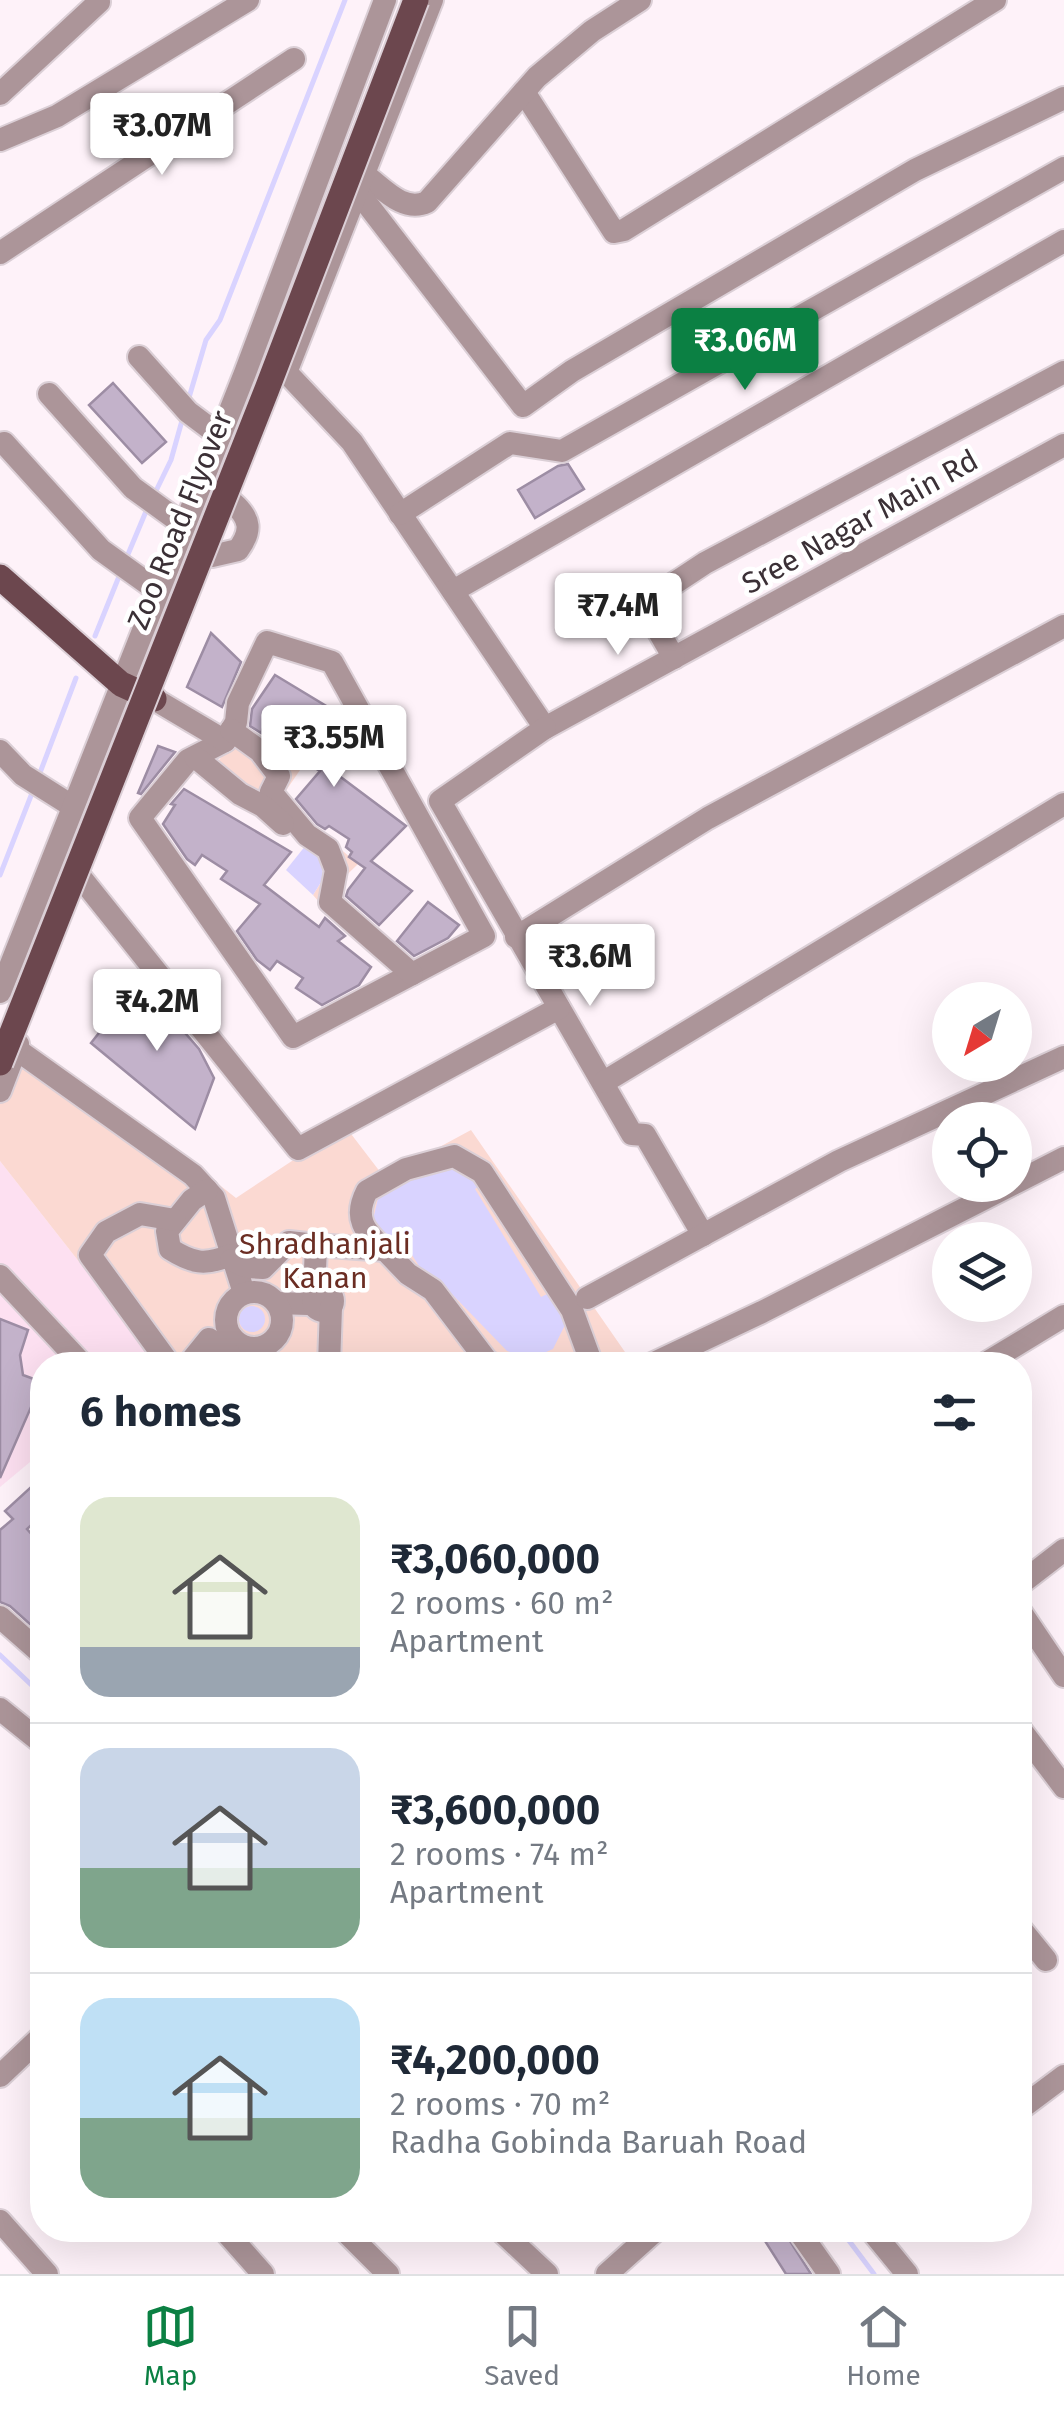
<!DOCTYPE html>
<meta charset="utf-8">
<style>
:root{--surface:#fff;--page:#f2f2f3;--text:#1f2937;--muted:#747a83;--line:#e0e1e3;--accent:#0b8043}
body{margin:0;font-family:"Fira Sans",sans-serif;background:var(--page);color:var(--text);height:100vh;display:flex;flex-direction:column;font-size:38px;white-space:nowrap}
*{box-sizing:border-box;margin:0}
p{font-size:32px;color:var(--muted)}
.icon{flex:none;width:55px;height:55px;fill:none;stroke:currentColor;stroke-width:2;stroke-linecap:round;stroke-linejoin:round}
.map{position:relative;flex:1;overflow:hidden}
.sheet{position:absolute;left:30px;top:1352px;width:1002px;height:890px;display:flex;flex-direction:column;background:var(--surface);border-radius:40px;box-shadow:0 10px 40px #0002}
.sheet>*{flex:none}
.needle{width:65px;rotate:218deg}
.fabs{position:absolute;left:932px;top:982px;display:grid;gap:20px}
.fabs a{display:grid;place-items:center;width:100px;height:100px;border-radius:50%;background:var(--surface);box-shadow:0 10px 40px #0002;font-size:50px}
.price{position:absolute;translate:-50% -85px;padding:0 22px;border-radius:10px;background:#fff;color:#222;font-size:32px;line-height:65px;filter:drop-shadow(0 2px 5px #0008)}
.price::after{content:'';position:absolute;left:50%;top:60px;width:30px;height:22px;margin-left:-15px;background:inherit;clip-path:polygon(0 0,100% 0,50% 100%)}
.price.current{background:var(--accent);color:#fff}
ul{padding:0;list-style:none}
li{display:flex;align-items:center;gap:30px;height:250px;padding:0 50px}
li+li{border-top:2px solid var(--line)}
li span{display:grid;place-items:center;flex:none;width:280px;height:200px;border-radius:30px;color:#555}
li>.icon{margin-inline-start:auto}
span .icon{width:120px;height:120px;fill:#fffc;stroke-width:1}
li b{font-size:42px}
h2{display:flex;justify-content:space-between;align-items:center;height:120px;padding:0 50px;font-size:42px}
.menu{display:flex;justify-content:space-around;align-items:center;height:140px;border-top:2px solid var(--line);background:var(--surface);font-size:28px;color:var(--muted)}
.menu a{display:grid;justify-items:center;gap:5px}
.menu .current{color:var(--accent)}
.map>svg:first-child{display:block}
.built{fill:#fde0f1}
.green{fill:#fbd9d2}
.water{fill:#d9d3ff}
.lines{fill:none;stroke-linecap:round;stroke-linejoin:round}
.stream{stroke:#d9d3ff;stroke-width:5}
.building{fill:#c3b2ca;stroke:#9d8da4;stroke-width:2.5}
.minor-casing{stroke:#dbcfd6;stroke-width:26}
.major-casing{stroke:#dbcfd6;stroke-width:29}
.minor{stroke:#ac9599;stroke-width:22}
.major{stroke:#6c474e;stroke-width:25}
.major-bridge-casing{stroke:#dbcfd6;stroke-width:29;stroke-linecap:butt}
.major-bridge{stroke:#6c474e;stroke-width:25}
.labels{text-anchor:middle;stroke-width:9;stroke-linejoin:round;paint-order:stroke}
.street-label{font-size:30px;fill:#3b3036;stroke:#fff}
.park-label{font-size:30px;fill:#6b2d23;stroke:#fff}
</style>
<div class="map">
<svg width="1064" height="2274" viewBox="0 0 1064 2274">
<rect width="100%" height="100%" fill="#fef2f9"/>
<polygon class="built" points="0,1161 156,1360 153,1365 42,1365 42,1452 0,1487"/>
<g class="green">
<polygon points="242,732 300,770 281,798 358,864 325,896 337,923 313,895 323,879 322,859 263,806 205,777"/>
<polygon points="0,1051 179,1153 236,1198 345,1126 384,1177 471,1130 634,1365 160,1365 0,1161"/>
</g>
<g class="water">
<polygon points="306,845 322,859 323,879 313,895 286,870"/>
<polygon points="452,1164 488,1179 475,1189 541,1297 553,1291 566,1323 553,1349 530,1359 507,1351 448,1290 428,1280 412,1255 372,1224 383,1177"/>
<circle cx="252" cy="1319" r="13"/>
</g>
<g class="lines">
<g class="stream">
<polyline points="188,401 206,340 220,320 345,0"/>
<polyline points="154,495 171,460 183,417"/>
<polyline points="126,559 147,509"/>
<polyline points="95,636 120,574"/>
<polyline points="38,778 76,678"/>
<polyline points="0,875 34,788"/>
<polyline points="0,1655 42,1695"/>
<polyline points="841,2230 874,2274"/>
</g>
</g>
<g class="building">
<polygon points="113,383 166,442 142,463 89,405"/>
<polygon points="568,464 584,489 535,518 518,490 558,466"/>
<polygon points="211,633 241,662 222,707 187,687"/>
<polygon points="275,675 346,718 354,732 326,766 406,826 371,861 412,891 379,925 346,896 348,890 365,868 349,857 352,852 346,847 349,839 329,826 325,829 317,824 296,799 320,771 299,759 304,753 263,728 261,733 250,726 252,709"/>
<polygon points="158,746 175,752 141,794 138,793"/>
<polygon points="184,789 291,852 264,885 319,927 325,918 345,936 338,941 371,967 359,985 322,1005 296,988 303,978 277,961 270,970 257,960 237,931 260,904 221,879 227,871 202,855 195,865 187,859 163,824 175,805 171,804"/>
<polygon points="428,902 459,925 448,938 414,956 397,941"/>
<polygon points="140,981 199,1049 214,1078 195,1129 91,1043"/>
<polygon points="0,1319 28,1330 20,1355 23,1375 42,1382 0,1478"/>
<polygon points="42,1477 42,1515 27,1529 42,1546 42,1615 31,1625 10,1606 0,1602 0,1530 13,1519 5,1511"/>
<polygon points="758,2230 783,2230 811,2274 786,2274"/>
</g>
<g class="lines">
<g class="minor-casing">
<g id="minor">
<polyline points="524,92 614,232 624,230 995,0"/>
<polyline points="0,94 99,2"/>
<polyline points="0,140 57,116 248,0"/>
<path d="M365,175C383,188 403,213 427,202L537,77L592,31L640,0"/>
<polyline points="358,192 523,406 572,371 915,170 1064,98"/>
<polyline points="0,253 294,59"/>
<polyline points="139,357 188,412 220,436"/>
<polyline points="289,365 432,0"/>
<polyline points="286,372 352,442 545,728 1064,445"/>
<polyline points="49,394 133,488 184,525"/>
<polyline points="4,443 101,550 158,591"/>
<polyline points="400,514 510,443 562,451 1064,168"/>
<path d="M212,556L238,550C252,531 251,519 233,503"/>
<polyline points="453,591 1064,241"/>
<polygon points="267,642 332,662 484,936 293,1037 140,818 188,760 225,741 236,722 238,703"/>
<polyline points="674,658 643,604 705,563 1064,372"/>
<polyline points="154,699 225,741"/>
<polyline points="545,728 440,801 632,1134 645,1135 703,1235"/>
<polyline points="231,730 260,751 279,776 271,792 307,835 328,849 336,870 330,902 412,974"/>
<polyline points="0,751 23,775 72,806"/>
<polyline points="195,757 240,794 263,806 283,824"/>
<polyline points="82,879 298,1149 559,1008"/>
<polyline points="516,937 708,818 1064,626"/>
<polyline points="0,992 245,373 385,0"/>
<polyline points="16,1049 193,1175 214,1198 244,1293"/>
<polyline points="604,1082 1064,804"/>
<polyline points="0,1091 18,1044"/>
<polyline points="1015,1183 1064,1158"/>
<path d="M207,1190L192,1200L167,1231L170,1249C192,1263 205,1266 230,1255"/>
<path d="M316,1245L385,1250C364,1231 353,1218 367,1191L406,1169L454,1156L482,1172L572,1310L590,1359L585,1365"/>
<polyline points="385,1250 408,1274 433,1290 487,1361 494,1365"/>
<polyline points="231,1260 247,1267 263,1268 289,1242 316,1245 314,1296 308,1304 277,1303"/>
<polyline points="0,1276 83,1365"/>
<circle cx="323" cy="1301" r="10"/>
<circle cx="254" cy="1320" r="28"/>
<polyline points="587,1298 839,1161 1064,1057"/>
<polyline points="170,1365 90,1255 106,1232 140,1214 175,1220"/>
<polyline points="198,1365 192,1360 209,1339 239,1362 236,1365"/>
<polyline points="329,1365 331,1307"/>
<polyline points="650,1365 762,1312 1011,1185"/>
<polyline points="983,1365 1064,1316"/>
<polyline points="1020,1584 1064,1550"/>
<polyline points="1020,1611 1064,1676"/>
<polyline points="0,1617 42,1654"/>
<polyline points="0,1709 42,1743"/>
<polyline points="1020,1729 1064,1787"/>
<polyline points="1020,1928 1046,1960"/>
<polyline points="0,2076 42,2036"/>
<polyline points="1020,2109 1064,2076"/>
<polyline points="0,2221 47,2274"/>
<polyline points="224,2230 263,2274"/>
<polyline points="344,2230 388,2274"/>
<polyline points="500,2230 547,2274"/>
<polyline points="798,2230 829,2274"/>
<polyline points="871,2230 907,2274"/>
<polyline points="607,2274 656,2230"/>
</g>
</g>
<g class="major-casing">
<polyline id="major" points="0,577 121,684 154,699"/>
</g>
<use href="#minor" class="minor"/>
<use href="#major" class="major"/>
<g class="major-bridge-casing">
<polyline id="major-bridge" points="0,1063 267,389 416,0"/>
</g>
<use href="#major-bridge" class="major-bridge"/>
</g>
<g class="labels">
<g class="street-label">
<text transform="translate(180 520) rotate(-68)" y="10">Zoo Road Flyover</text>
<text transform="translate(860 522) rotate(-29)" y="10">Sree Nagar Main Rd</text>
</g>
<g class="park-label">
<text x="325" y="1254">Shradhanjali<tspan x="325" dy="34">Kanan</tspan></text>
</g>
</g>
</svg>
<div class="fabs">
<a><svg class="needle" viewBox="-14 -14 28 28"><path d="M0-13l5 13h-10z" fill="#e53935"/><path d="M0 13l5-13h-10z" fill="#747a83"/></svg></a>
<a><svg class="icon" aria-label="locate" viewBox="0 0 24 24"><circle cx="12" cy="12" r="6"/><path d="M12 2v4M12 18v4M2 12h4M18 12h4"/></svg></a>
<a><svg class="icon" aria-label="layers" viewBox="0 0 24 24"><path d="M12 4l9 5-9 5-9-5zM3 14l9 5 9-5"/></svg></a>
</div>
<b class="price" style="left:162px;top:178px">₹3.07M</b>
<b class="price current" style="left:745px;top:393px">₹3.06M</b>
<b class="price" style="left:618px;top:658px">₹7.4M</b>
<b class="price" style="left:334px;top:790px">₹3.55M</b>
<b class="price" style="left:590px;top:1009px">₹3.6M</b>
<b class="price" style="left:157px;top:1054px">₹4.2M</b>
<section class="sheet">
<h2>6 homes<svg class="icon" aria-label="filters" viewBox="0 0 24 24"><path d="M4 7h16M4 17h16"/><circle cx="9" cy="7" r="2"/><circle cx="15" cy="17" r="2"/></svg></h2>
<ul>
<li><span style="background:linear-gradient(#dfe7d0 75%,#9aa5b1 0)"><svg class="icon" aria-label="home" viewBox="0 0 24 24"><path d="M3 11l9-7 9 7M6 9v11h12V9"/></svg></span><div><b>₹3,060,000</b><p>2 rooms · 60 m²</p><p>Apartment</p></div></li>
<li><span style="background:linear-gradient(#c9d6e8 60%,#7fa58c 0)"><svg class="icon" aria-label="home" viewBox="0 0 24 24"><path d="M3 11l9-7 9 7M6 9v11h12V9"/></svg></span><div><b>₹3,600,000</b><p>2 rooms · 74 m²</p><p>Apartment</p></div></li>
<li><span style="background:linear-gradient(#bfe0f5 60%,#7fa58c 0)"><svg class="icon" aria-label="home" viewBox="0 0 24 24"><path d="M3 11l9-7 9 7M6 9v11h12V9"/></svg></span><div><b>₹4,200,000</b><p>2 rooms · 70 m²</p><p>Radha Gobinda Baruah Road</p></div></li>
</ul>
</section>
</div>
<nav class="menu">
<a class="current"><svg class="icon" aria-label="map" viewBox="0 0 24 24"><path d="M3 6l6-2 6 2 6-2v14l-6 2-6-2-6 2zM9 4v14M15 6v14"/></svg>Map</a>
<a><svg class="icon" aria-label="saved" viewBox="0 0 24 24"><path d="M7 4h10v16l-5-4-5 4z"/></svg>Saved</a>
<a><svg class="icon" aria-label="home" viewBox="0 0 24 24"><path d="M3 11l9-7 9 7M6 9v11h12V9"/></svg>Home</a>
</nav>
